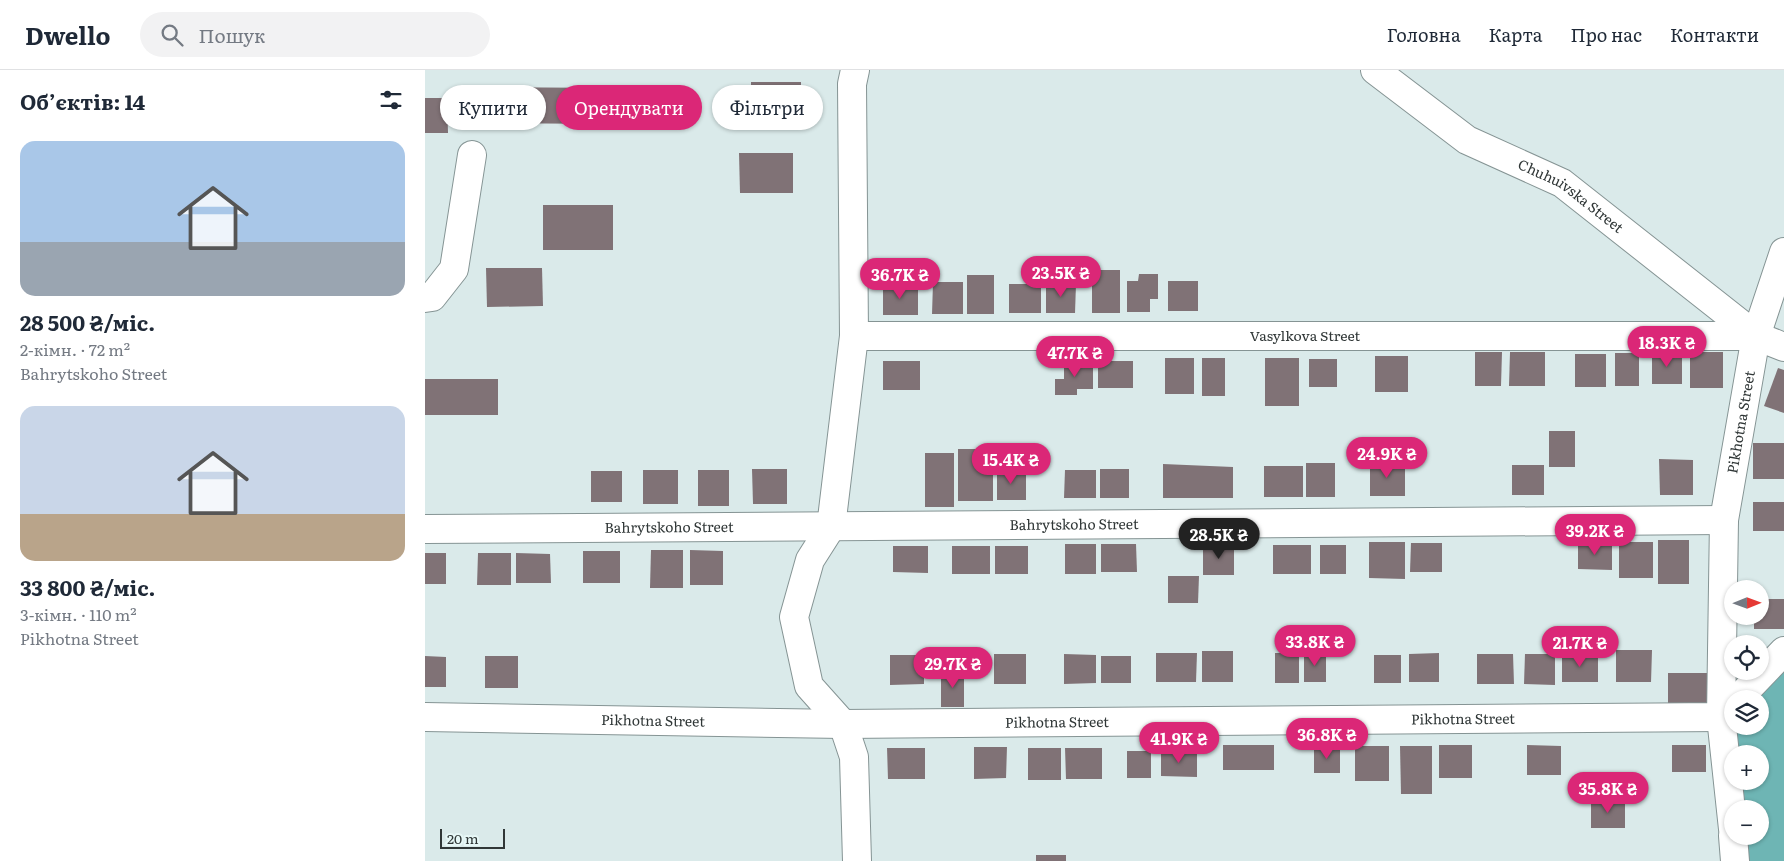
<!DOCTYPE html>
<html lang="uk">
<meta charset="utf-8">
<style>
:root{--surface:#fff;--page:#f2f2f3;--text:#1f2937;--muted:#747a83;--line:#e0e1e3;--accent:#db2777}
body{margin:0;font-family:Literata,serif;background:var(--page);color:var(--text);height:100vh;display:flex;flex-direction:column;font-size:19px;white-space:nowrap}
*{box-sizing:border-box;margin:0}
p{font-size:16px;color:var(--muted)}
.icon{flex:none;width:28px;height:28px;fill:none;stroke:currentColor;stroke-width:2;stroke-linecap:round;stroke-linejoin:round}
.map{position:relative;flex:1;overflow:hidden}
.drawer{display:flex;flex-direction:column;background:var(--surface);width:425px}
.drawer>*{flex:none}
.guide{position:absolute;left:15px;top:15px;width:475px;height:45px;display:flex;gap:10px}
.needle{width:32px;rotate:89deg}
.controls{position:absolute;left:1299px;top:510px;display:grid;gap:10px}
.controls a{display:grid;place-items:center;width:45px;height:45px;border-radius:50%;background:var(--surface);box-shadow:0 1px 4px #0004;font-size:25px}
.scale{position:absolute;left:15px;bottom:12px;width:65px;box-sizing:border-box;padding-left:5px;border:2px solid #303737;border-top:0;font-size:14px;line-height:18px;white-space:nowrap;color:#303737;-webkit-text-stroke:4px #e7f8f7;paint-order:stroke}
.price{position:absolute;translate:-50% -42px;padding:0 11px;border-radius:18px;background:var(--accent);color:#fff;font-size:16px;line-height:32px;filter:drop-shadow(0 1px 2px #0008)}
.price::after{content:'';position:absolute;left:50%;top:30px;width:15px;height:11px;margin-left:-8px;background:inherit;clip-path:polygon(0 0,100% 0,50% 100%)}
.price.active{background:#222;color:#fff}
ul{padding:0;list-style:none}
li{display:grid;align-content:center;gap:10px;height:265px;padding:0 20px}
li span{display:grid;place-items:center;height:155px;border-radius:15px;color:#555}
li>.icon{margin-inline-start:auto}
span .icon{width:90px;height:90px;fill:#fffc;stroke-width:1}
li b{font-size:21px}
h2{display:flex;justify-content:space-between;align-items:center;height:60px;padding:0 20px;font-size:21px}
.chip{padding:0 18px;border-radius:22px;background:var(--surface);box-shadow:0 1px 4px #0004;font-size:18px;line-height:45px}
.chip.active{background:var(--accent);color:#fff}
header{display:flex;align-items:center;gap:30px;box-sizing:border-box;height:70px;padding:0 25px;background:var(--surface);border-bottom:1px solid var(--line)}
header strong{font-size:24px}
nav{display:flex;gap:28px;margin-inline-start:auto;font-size:18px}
.search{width:350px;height:45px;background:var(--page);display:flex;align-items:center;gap:12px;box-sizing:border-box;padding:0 18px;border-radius:28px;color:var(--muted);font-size:19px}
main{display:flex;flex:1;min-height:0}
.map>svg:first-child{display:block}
.forest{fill:#6eb5b4;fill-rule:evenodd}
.building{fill:#807276}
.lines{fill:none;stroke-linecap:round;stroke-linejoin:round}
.minor-casing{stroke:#859494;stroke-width:30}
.minor{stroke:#fff;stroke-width:28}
.labels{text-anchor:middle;stroke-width:5;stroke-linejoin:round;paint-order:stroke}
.street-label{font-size:14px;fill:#303737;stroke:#e7f8f7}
</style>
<header>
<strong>Dwello</strong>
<div class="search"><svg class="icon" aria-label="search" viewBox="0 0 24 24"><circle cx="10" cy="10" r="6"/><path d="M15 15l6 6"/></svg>Пошук</div>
<nav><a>Головна</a><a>Карта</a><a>Про нас</a><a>Контакти</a></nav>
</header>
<main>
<section class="drawer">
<h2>Об’єктів: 14<svg class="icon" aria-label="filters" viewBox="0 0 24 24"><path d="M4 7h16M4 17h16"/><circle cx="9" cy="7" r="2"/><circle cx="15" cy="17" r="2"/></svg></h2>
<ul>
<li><span style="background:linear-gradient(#a9c7e8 65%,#9aa5b1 0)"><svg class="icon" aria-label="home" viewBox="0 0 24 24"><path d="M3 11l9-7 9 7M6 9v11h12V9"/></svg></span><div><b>28 500 ₴/міс.</b><p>2-кімн. · 72 m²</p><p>Bahrytskoho Street</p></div></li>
<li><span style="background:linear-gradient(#c9d6e8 70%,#b9a48a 0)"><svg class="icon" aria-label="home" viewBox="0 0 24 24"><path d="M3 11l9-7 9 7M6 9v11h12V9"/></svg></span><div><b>33 800 ₴/міс.</b><p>3-кімн. · 110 m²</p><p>Pikhotna Street</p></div></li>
</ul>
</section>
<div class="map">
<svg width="1359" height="791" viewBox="0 0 1359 791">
<rect width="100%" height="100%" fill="#daeaea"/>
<path class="forest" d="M1359,581V791H1310L1308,766H1335V739H1308L1307,759L1296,647L1307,635L1308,656H1335V629H1313ZM1308,684H1335V711H1308Z"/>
<g class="building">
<rect x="326" y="12" width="50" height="39"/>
<polygon points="61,17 192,18 192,54 61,53"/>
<polygon points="0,28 22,28 23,63 0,63"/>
<polygon points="314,83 368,83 368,123 315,123"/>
<rect x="118" y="135" width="70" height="45"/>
<polygon points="61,198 117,198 118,236 62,237"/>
<rect x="667" y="200" width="28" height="43"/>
<polygon points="714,204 733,204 733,229 725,229 725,242 702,242 702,211 713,211"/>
<rect x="542" y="205" width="27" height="39"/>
<rect x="743" y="211" width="30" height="30"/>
<polygon points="508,212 538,212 538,244 507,244"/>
<polygon points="458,214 493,215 493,245 458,245"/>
<rect x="584" y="214" width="32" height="29"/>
<polygon points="621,214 651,214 650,243 621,243"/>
<polygon points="1050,282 1077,282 1076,316 1050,316"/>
<polygon points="1085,282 1120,282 1120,316 1084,316"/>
<rect x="1265" y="282" width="33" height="36"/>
<rect x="1190" y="283" width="24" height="33"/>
<rect x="1227" y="283" width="30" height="31"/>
<rect x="1150" y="284" width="31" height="33"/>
<rect x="950" y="286" width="33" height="36"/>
<rect x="740" y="288" width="29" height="36"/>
<rect x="777" y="288" width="23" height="38"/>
<rect x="840" y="288" width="34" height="48"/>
<rect x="884" y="289" width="28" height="28"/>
<rect x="458" y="291" width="37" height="29"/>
<polygon points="639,291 668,291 668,319 652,319 652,325 630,325 630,309 639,309"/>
<rect x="673" y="291" width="35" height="27"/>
<polygon points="1353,298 1359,300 1359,343 1339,336"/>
<rect x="0" y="309" width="73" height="36"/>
<rect x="1124" y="361" width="26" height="36"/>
<rect x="1328" y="373" width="31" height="36"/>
<rect x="533" y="379" width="35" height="52"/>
<rect x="500" y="383" width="29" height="54"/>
<polygon points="1234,389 1268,390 1268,425 1235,425"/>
<polygon points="945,392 980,393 980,426 945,426"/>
<rect x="881" y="393" width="29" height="34"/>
<polygon points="738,394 808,397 808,428 738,428"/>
<rect x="1087" y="395" width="32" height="30"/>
<rect x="839" y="396" width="39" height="31"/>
<polygon points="327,399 362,399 362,434 328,434"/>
<rect x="675" y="399" width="29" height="29"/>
<rect x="218" y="400" width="35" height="34"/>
<rect x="273" y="400" width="31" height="36"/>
<rect x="572" y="400" width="29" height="30"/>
<polygon points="640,400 671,400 671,428 639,428"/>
<rect x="166" y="401" width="31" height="31"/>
<rect x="1328" y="432" width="31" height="29"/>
<rect x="1233" y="470" width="31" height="44"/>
<polygon points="944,472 980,472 980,509 944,508"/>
<polygon points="1153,472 1187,472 1187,500 1153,499"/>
<rect x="1194" y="472" width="34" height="36"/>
<polygon points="986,473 1017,473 1017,502 985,502"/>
<rect x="640" y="474" width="31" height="30"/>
<polygon points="676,474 711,474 712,502 676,502"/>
<rect x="778" y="474" width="31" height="31"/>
<rect x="848" y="475" width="38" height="29"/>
<rect x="895" y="475" width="26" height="29"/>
<polygon points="468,476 503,476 503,503 468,502"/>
<rect x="527" y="476" width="38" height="28"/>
<rect x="570" y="476" width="33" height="28"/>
<polygon points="226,480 258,480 258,518 225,518"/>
<polygon points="265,480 298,481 298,515 265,515"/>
<rect x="158" y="481" width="37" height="32"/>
<rect x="0" y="483" width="21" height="31"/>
<polygon points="53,483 86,483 86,515 52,515"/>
<polygon points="91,483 125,484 126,513 91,513"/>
<polygon points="743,506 774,506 773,533 743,533"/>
<polygon points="1335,529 1359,529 1359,559 1329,559 1329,546 1335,546"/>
<polygon points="1191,580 1227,580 1226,612 1191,612"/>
<rect x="777" y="581" width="31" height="31"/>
<polygon points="731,583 772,583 771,612 731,612"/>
<rect x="850" y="583" width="24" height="30"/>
<rect x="879" y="583" width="22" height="29"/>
<polygon points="1014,583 1014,612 984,612 984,584"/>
<rect x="569" y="584" width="32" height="30"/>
<polygon points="639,584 671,585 671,613 639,614"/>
<polygon points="1052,584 1088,584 1089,614 1052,614"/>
<polygon points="1100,584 1130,584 1130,615 1099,614"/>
<rect x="1137" y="584" width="36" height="28"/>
<polygon points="465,585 499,585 499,614 465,615"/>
<rect x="949" y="585" width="27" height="28"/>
<polygon points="0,586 21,587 21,617 0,617"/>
<rect x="60" y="586" width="33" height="32"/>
<rect x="676" y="586" width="30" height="27"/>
<rect x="516" y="600" width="23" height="37"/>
<rect x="1243" y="603" width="39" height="30"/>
<rect x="798" y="675" width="51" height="25"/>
<rect x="1014" y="675" width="33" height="33"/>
<polygon points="1102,675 1136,676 1136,705 1102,705"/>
<rect x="1247" y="675" width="34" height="27"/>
<rect x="930" y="676" width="34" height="35"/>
<polygon points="975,676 1007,676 1007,724 976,724"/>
<polygon points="549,677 582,677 581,708 549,709"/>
<rect x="889" y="677" width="26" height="26"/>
<polygon points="462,678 500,678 500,709 463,709"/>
<rect x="603" y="678" width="33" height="32"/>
<polygon points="640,678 677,678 677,709 641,709"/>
<rect x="702" y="681" width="24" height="27"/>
<polygon points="736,682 772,682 772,707 736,706"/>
<rect x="1166" y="729" width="34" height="29"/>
<rect x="611" y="785" width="30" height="6"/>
</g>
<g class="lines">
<g class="minor-casing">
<g id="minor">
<polyline points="430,0 427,14 429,266 406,457 385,490 369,547 384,616 418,654 429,687 432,791"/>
<path id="s1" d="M950,0L1042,70L1137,113L1331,266L1359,277"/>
<polyline points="0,228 7,227 29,199 47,85"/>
<path id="s2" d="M429,266H1331"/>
<path id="s3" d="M0,459L1299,450"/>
<polyline points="1313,629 1359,581"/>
<path id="s4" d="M0,647L418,654L1296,647L1308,635"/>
<path id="s5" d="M1308,759L1296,647L1299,450L1331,266L1359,182"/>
<polyline points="1308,766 1310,791"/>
</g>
</g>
<use href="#minor" class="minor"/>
</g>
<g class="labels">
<g class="street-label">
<text dy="5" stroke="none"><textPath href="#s1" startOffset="234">Chuhuivska Street</textPath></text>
<text dy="5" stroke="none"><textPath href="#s2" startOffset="451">Vasylkova Street</textPath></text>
<text dy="5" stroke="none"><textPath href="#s5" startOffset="409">Pikhotna Street</textPath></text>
<text dy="5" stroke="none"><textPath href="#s3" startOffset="649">Bahrytskoho Street</textPath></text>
<text dy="5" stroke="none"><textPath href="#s3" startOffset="244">Bahrytskoho Street</textPath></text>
<text dy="5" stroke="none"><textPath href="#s4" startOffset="1038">Pikhotna Street</textPath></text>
<text dy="5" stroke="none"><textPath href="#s4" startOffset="228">Pikhotna Street</textPath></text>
<text dy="5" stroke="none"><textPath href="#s4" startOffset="632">Pikhotna Street</textPath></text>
</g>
</g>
</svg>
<div class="controls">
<a><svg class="needle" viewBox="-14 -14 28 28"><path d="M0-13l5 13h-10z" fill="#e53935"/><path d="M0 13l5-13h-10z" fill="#747a83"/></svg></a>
<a><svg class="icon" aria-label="locate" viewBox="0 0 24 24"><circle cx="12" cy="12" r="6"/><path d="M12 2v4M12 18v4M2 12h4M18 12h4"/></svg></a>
<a><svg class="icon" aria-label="layers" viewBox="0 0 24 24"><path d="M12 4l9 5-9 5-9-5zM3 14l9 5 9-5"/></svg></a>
<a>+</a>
<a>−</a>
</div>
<div class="scale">20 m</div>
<b class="price" style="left:636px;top:228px">23.5K ₴</b>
<b class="price" style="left:475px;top:230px">36.7K ₴</b>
<b class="price" style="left:1242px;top:298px">18.3K ₴</b>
<b class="price" style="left:650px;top:308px">47.7K ₴</b>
<b class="price" style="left:962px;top:409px">24.9K ₴</b>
<b class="price" style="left:586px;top:415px">15.4K ₴</b>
<b class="price" style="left:1170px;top:486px">39.2K ₴</b>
<b class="price active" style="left:794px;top:490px">28.5K ₴</b>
<b class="price" style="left:890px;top:597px">33.8K ₴</b>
<b class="price" style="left:1155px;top:598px">21.7K ₴</b>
<b class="price" style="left:528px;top:619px">29.7K ₴</b>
<b class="price" style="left:902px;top:690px">36.8K ₴</b>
<b class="price" style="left:754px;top:694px">41.9K ₴</b>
<b class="price" style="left:1183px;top:744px">35.8K ₴</b>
<div class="guide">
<a class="chip">Купити</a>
<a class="chip active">Орендувати</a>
<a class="chip">Фільтри</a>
</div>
</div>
</main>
